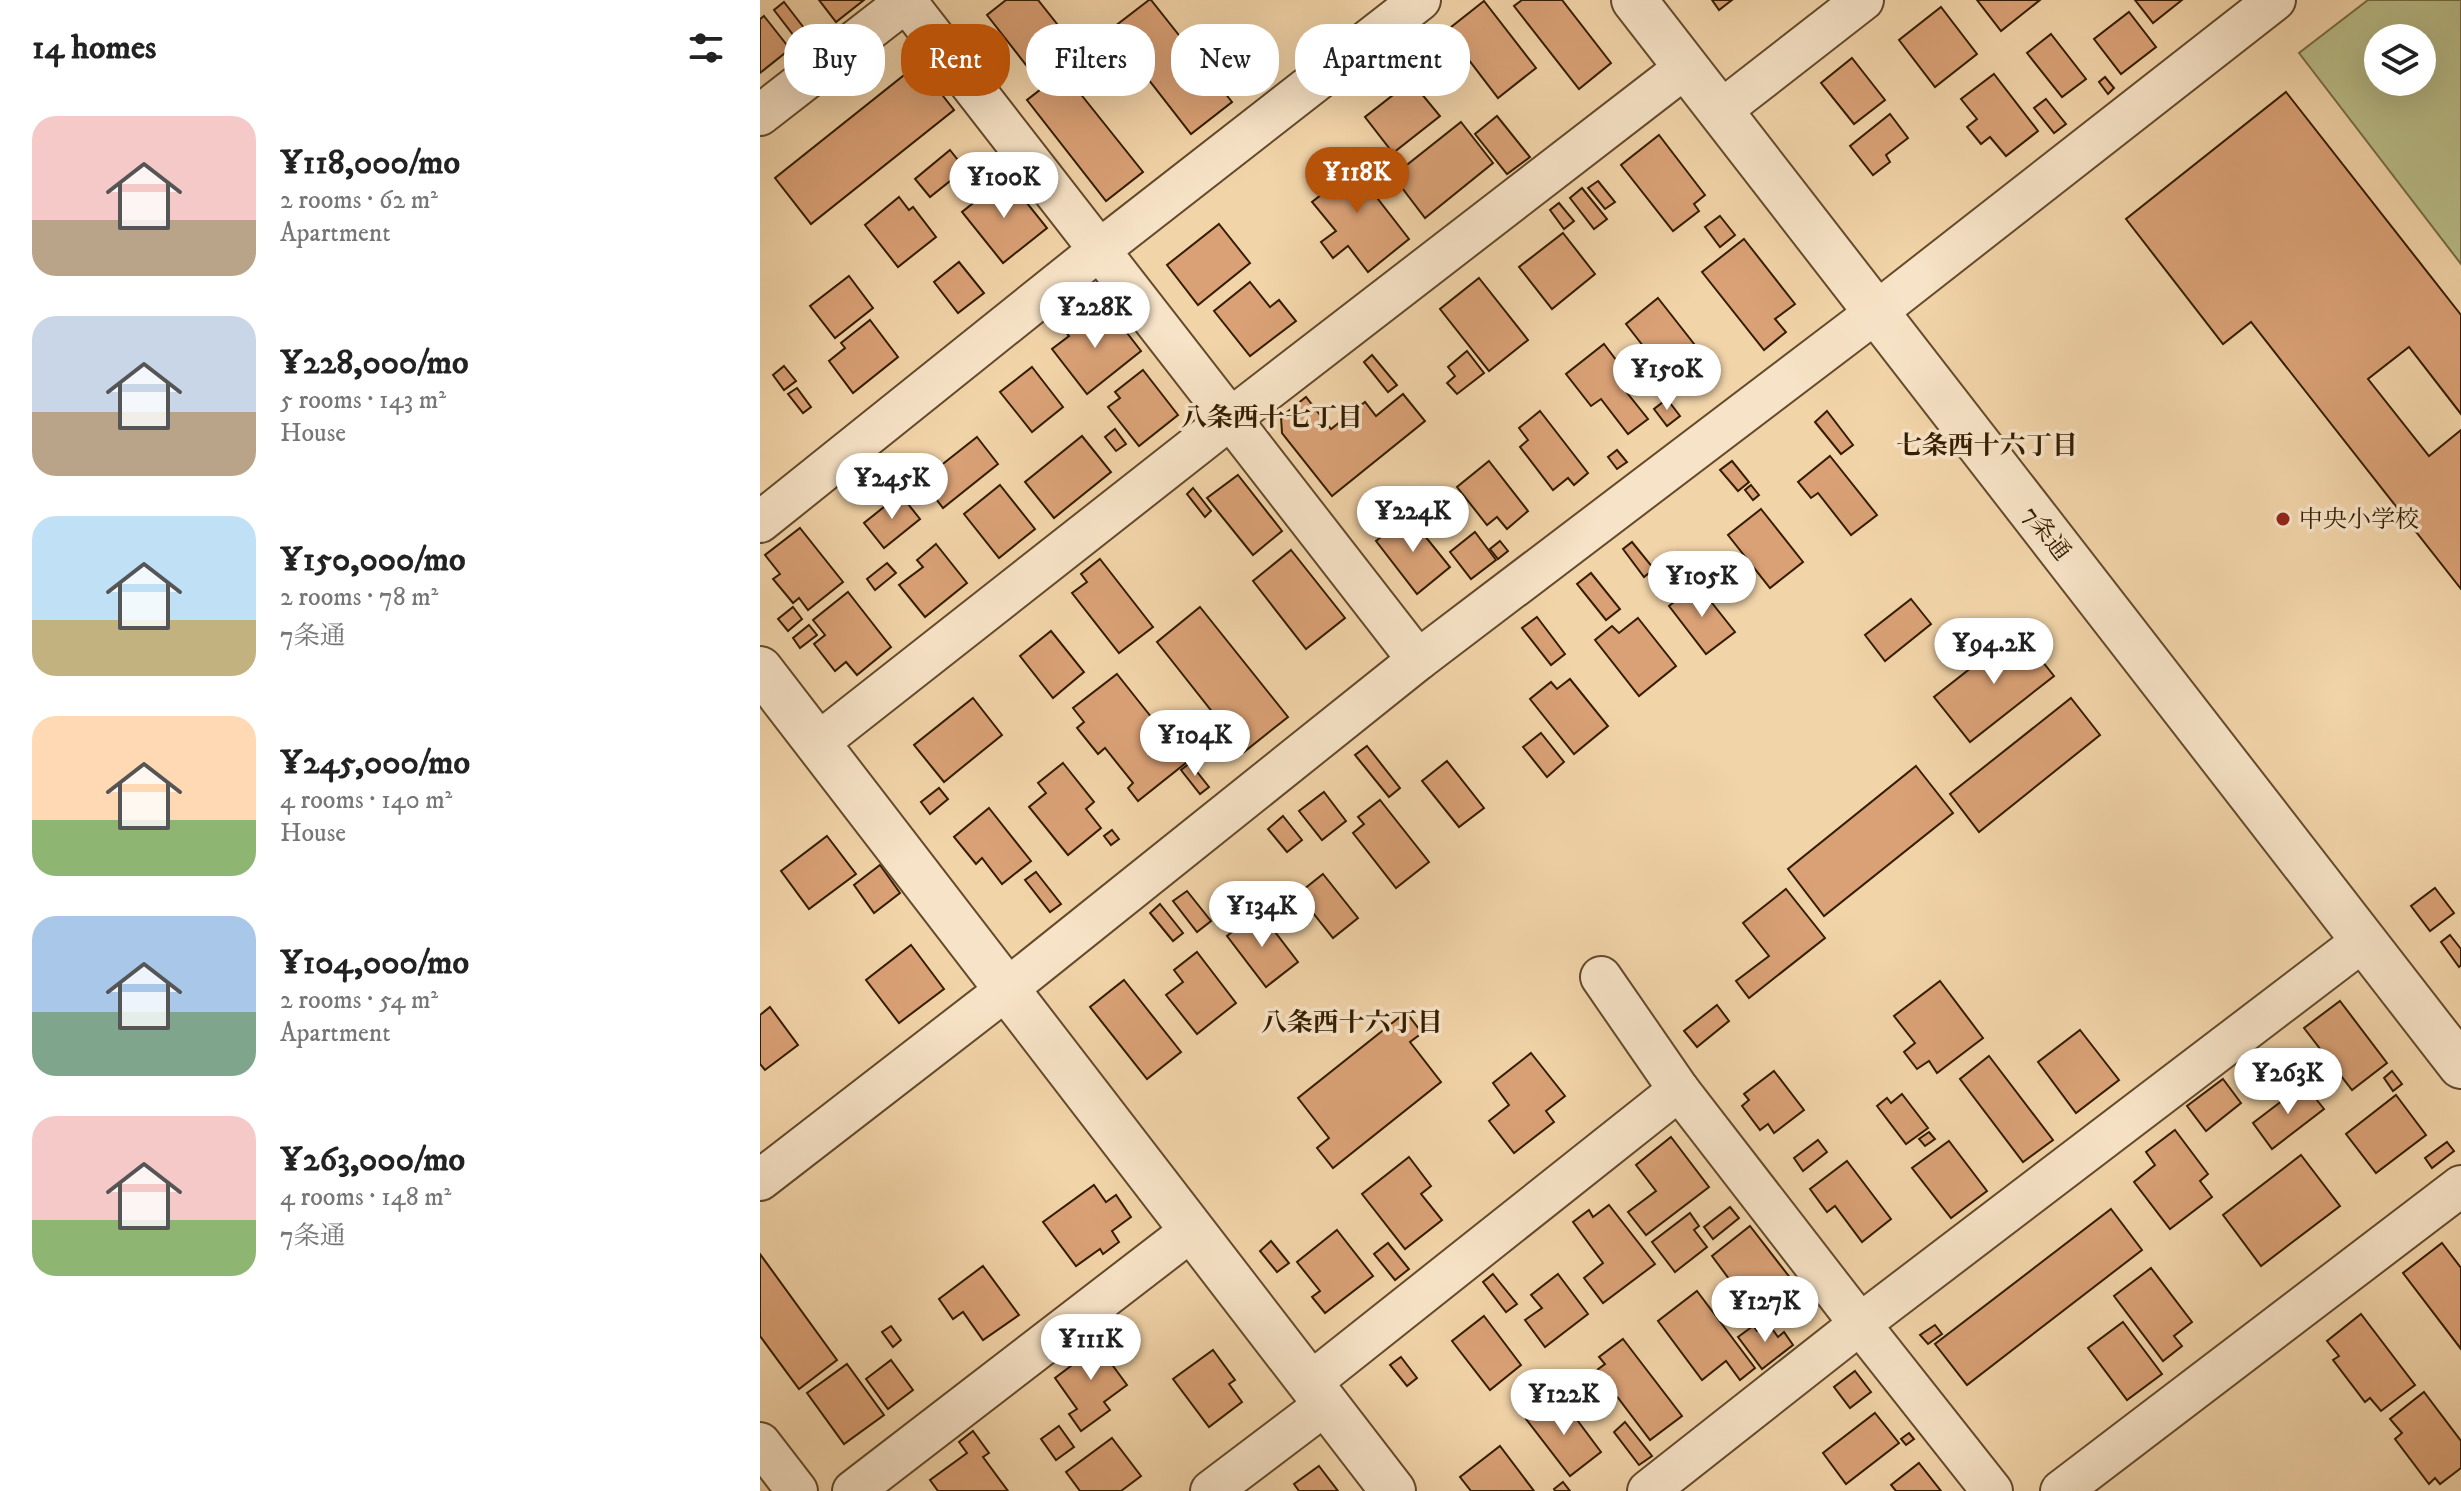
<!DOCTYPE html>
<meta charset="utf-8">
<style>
:root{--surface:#fff;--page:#f2f2f2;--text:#222;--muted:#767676;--accent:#b45309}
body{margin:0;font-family:"IM FELL DW Pica","Noto Serif JP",serif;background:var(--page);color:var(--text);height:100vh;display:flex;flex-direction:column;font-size:30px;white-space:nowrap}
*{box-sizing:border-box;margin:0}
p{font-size:26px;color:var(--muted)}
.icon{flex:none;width:44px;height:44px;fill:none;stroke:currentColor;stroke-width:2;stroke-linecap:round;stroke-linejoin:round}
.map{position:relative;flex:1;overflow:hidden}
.panel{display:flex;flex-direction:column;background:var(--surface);width:760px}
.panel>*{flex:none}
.hud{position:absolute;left:24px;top:24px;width:760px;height:72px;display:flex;gap:16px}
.fabs{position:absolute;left:1604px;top:24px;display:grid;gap:16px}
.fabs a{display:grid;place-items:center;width:72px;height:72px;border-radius:50%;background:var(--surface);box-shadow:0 8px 32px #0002;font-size:40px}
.price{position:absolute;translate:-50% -68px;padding:0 18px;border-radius:28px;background:#fff;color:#222;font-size:26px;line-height:52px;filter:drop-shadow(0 2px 4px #0008)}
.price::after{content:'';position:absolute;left:50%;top:48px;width:24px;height:18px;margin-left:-12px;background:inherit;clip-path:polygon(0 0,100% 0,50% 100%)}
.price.active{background:var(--accent);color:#fff}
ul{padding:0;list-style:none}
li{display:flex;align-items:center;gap:24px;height:200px;padding:0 32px}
li span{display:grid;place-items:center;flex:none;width:224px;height:160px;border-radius:24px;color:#555}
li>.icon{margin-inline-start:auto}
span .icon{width:96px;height:96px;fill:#fffc;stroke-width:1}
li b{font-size:34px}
h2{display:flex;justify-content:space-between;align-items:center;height:96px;padding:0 32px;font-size:34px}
.pill{padding:0 28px;border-radius:32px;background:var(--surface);box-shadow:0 8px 32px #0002;font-size:28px;line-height:72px}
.pill.active{background:var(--accent);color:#fff}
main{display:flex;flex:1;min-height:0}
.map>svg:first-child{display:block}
.green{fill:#b9bd89;stroke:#766c44;stroke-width:2;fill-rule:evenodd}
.building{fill:#daa176;stroke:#331c00;stroke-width:2}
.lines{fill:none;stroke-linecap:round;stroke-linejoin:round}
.minor-casing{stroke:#634a2a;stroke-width:44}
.tertiary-casing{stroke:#634a2a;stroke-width:48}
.minor{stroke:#f7e3c7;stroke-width:40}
.tertiary{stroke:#f7e3c7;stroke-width:44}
.poi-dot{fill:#8f2418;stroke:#f7e3c7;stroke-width:3}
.labels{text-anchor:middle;stroke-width:7;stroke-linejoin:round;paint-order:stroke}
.poi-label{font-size:24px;fill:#331c00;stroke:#f7e3c7;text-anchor:start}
.street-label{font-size:24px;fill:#331c00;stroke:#f7e3c7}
.neighbourhood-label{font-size:26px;font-weight:bold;fill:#331c00;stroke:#f7e3c7}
</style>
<main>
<section class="panel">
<h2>14 homes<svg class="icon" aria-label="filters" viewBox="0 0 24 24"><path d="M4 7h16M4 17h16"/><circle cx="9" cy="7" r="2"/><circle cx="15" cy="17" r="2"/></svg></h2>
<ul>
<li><span style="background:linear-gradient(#f6c9c9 65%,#b9a48a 0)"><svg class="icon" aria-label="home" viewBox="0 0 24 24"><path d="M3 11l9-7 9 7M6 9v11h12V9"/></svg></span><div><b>¥118,000/mo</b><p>2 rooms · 62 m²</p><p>Apartment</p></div></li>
<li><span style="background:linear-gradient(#c9d6e8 60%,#b9a48a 0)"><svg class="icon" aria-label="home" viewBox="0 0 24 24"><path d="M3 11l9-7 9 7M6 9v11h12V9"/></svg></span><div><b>¥228,000/mo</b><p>5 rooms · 143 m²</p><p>House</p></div></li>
<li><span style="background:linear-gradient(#bfe0f5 65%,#c2b280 0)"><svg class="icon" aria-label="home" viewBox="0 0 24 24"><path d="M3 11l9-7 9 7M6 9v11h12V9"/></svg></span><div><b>¥150,000/mo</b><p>2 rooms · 78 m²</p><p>7条通</p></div></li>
<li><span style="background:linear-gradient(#ffd9b3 65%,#8fb573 0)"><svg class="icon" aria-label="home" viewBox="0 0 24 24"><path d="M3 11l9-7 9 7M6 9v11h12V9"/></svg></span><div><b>¥245,000/mo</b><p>4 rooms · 140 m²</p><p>House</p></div></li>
<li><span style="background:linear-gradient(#a9c7e8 60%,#7fa58c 0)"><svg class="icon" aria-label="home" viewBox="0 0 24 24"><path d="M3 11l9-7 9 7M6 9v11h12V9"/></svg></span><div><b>¥104,000/mo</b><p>2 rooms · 54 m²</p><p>Apartment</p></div></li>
<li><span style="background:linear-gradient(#f6c9c9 65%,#8fb573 0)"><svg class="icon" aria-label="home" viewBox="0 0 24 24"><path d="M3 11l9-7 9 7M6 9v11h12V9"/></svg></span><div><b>¥263,000/mo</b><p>4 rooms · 148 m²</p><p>7条通</p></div></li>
</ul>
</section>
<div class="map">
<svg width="1701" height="1491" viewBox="0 0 1701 1491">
<rect width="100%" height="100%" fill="#f2d4a9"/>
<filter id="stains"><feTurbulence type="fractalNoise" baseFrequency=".0025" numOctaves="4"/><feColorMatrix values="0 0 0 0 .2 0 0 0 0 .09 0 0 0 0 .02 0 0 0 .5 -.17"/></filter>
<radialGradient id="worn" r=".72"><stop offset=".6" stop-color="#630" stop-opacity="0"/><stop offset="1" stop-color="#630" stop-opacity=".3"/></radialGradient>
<path class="green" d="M1608,0H1701V264L1539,53ZM1618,38H1662V82H1618Z"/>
<g class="building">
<polygon points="59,0 104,0 76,22"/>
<polygon points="246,0 278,0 309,39 270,70 227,15"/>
<polygon points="389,0 391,0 472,102 431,134 350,30"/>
<polygon points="762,0 802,0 851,63 819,89 754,6"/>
<polygon points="952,0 972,0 959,10"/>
<polygon points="1217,0 1280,0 1241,31"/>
<polygon points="1375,0 1422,0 1393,23"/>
<polygon points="724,1 776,68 738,98 705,55 695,63 676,39"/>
<polygon points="24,2 51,37 41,45 14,10"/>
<polygon points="1181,7 1217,54 1175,87 1139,40"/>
<polygon points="1369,12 1396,47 1361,74 1334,39"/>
<polygon points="4,16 30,49 0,73 0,19"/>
<polygon points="1291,34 1326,79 1302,97 1267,53"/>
<polygon points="333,41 343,52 323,68 314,56"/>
<polygon points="669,52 683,69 670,79 657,61"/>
<polygon points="1092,58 1125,100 1094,124 1061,83"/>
<polygon points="158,64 194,110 51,224 15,178"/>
<polygon points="303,72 383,172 346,201 267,100"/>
<polygon points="1234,74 1278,131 1246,156 1230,137 1221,144 1207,127 1217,119 1201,99"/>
<polygon points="1345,77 1354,88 1348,94 1339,82"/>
<polygon points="651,81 680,116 633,153 605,117"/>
<polygon points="1526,92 1701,315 1701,414 1649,347 1608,379 1669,456 1701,430 1701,589 1491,322 1463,344 1366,219"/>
<polygon points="1286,99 1306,124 1294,133 1274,108"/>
<polygon points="1130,114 1148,138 1126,155 1130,162 1113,175 1090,146"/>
<polygon points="737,116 770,157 747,174 715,134"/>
<polygon points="701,122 733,163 665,218 633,176"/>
<polygon points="899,135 945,195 934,204 939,211 913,231 861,165"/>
<polygon points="190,150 205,169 170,197 155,179"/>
<polygon points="570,153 581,167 594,157 617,186 611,190 649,239 608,272 588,246 573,258 561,242 576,231 552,202 575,184 559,163"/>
<polygon points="246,177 287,228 243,263 202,212"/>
<polygon points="838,181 855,202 845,209 828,188"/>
<polygon points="822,188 847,219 834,229 810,198"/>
<polygon points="139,197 149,210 153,207 176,237 138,267 105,225"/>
<polygon points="799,203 814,221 804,229 790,210"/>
<polygon points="960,216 975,235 960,247 945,227"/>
<polygon points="459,224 490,263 438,305 407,265"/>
<polygon points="803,233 835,274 792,309 759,267"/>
<polygon points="984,239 1035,304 1015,319 1026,332 1004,350 942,272"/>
<polygon points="199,262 224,293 198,313 174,282"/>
<polygon points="89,276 113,308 75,338 50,306"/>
<polygon points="719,278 768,340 729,371 680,309"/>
<polygon points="490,282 510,307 519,300 536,321 490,356 454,311"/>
<polygon points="898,298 942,354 894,392 879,373 894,360 866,324"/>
<polygon points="333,307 349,327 357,320 381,351 327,394 292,349 309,336 304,330"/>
<polygon points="110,320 138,357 93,393 69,361 85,348 81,343"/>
<polygon points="844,344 869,377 860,384 888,419 868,434 841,399 831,406 806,374"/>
<polygon points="707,351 724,373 697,394 687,383 695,376 688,367"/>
<polygon points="612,355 637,385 628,392 604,362"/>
<polygon points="24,366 36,381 24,390 13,375"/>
<polygon points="272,367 303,407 272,432 240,392"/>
<polygon points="383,370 418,415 379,446 348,407 360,398 355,392"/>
<polygon points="37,388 51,407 43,413 28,394"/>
<polygon points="643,394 665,421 572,496 522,433 521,417 546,397 571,429 605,402 616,416"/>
<polygon points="907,399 920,416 907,426 894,409"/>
<polygon points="780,411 828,473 814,485 808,478 793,490 760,447 768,440 759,428"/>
<polygon points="1067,411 1093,445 1081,454 1055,422"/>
<polygon points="355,429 366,444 356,451 345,437"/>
<polygon points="322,436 351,472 294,518 265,482"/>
<polygon points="217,437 238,464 183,508 157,474 173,461 179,467"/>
<polygon points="857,450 867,462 857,469 848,457"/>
<polygon points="1070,456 1117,515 1091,535 1058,493 1051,498 1038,482"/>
<polygon points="729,461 768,511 747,529 737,517 727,525 697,487"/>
<polygon points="972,461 989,482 978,491 960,470"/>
<polygon points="478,475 522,531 493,555 447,498"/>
<polygon points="240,485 275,529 239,558 204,514"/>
<polygon points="991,485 999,495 993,500 985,490"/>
<polygon points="433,488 451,511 445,517 427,494"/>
<polygon points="140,494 160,519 124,548 104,523"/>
<polygon points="1001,509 1043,562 1010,588 968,535"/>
<polygon points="648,515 690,567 657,594 616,541"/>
<polygon points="40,528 83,582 48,610 39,598 33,603 13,579 20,574 5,555"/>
<polygon points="715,532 736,560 711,579 690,552"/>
<polygon points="740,541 748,551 738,559 730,549"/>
<polygon points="872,542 894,569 884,577 863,549"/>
<polygon points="176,544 207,583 165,617 139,585 163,567 157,560"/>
<polygon points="531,550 585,618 546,649 493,581"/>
<polygon points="340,559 393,627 359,653 312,593 327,582 321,574"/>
<polygon points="127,563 136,573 115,590 107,579"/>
<polygon points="831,573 860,609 846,620 817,584"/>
<polygon points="937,584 975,632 946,654 909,606"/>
<polygon points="88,592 131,647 97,675 86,662 75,671 54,644 65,635 53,620"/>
<polygon points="1151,599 1171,624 1125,661 1105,635"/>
<polygon points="33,607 42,619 28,631 18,619"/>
<polygon points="440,607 528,717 484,752 397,642"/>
<polygon points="777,617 805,654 791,665 762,628"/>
<polygon points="878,618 916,666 879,696 835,640 852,626 859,633"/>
<polygon points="49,625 57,635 40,648 33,638"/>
<polygon points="291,631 324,672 293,698 260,656"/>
<polygon points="1258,631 1294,676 1210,742 1174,697"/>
<polygon points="357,674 427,762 378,801 368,788 373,783 345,748 338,754 317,728 324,722 313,708"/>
<polygon points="810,679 848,726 814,754 770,699 791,682 797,689"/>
<polygon points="213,698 242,735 184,782 154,745"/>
<polygon points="1311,698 1340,735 1219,832 1190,794"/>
<polygon points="781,733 804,762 787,777 763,747"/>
<polygon points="607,746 640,788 629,797 595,755"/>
<polygon points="687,761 724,808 699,827 662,781"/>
<polygon points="303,763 334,802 326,809 341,828 308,855 269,807 286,793 278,783"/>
<polygon points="430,763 449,787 440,794 421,770"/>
<polygon points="1156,766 1193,813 1064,916 1028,869"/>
<polygon points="179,788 188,799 170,814 161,802"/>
<polygon points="564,792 586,821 562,840 539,811"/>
<polygon points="620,800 669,862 636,888 593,833 604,824 598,817"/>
<polygon points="229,808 271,861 242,884 222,858 216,864 194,837"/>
<polygon points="523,816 542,840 527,852 508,829"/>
<polygon points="352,830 359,839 351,845 344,836"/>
<polygon points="67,836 96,874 49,909 21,871"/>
<polygon points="120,865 140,893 114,913 94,885"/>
<polygon points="276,872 301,904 290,912 265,880"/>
<polygon points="563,874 598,918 573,938 538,894"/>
<polygon points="1675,888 1694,913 1670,931 1651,906"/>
<polygon points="1026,889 1065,938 989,998 976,981 1009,956 983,923"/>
<polygon points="427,891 451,921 437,932 413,901"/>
<polygon points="400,904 423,933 413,941 390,913"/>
<polygon points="499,911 538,962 506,987 467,936"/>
<polygon points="1690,935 1701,949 1701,965 1699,967 1681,942"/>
<polygon points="151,945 184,989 139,1023 106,980"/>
<polygon points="437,952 476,1003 437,1034 406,995 423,982 414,970"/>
<polygon points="364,980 421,1052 387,1079 330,1007"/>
<polygon points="1180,981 1223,1038 1177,1073 1169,1061 1157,1069 1144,1052 1155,1043 1134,1016"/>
<polygon points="1580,1001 1627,1063 1592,1090 1544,1028"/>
<polygon points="957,1005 969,1021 937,1047 924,1031"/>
<polygon points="10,1007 38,1045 5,1070 0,1064 0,1015"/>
<polygon points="646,1012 662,1033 650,1042 681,1082 573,1168 557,1148 569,1138 538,1098"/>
<polygon points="1320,1030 1359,1080 1316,1113 1278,1062"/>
<polygon points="771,1053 805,1096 786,1111 794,1122 754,1153 729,1121 749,1105 733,1083"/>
<polygon points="1229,1056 1293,1140 1263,1162 1200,1079"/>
<polygon points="1014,1071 1044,1110 1014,1133 1008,1124 1000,1130 982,1106 989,1100 984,1094"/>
<polygon points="1632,1071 1642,1084 1633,1091 1624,1078"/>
<polygon points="1463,1079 1481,1103 1446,1131 1427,1106"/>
<polygon points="1544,1084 1564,1109 1512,1149 1493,1123"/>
<polygon points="1142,1094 1168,1128 1146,1144 1117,1106 1127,1098 1131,1103"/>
<polygon points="1636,1095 1666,1135 1616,1173 1586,1134"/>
<polygon points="1415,1130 1448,1174 1440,1181 1452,1197 1410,1229 1374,1182 1395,1165 1386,1152"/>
<polygon points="1169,1132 1175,1139 1165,1146 1159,1139"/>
<polygon points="911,1137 949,1187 886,1235 868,1212 896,1191 876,1165"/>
<polygon points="1058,1140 1067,1152 1043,1171 1034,1158"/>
<polygon points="1189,1141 1227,1191 1191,1218 1152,1168"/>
<polygon points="1687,1142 1694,1151 1672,1168 1665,1158"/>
<polygon points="1541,1155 1580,1206 1501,1266 1463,1215"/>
<polygon points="649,1157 671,1186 661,1194 682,1220 645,1249 602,1194"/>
<polygon points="1087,1161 1131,1219 1102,1242 1075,1206 1067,1212 1050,1189"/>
<polygon points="334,1185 346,1202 356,1195 371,1217 352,1231 359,1242 343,1254 340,1249 316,1266 283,1222"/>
<polygon points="849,1205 895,1264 843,1303 824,1278 843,1263 813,1222 829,1210 833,1217"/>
<polygon points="970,1207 979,1218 953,1239 944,1227"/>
<polygon points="1351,1209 1382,1250 1207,1385 1175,1344"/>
<polygon points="930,1213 939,1226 934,1230 947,1247 915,1272 892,1242"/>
<polygon points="990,1226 1038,1288 1029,1295 1036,1305 1021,1316 1013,1307 998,1318 952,1256"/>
<polygon points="577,1230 613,1276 565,1313 552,1297 560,1291 537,1262"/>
<polygon points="511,1241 529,1263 517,1272 500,1251"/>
<polygon points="628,1243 649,1269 635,1280 614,1254"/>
<polygon points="1682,1243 1701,1268 1701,1349 1643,1273"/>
<polygon points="0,1254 77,1360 39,1389 0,1336"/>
<polygon points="223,1266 259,1315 223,1340 203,1312 193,1319 179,1299"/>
<polygon points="1391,1268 1432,1322 1414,1336 1422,1346 1403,1361 1354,1296"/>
<polygon points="733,1274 757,1304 746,1312 723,1282"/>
<polygon points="798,1274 828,1314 785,1347 765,1320 782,1308 771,1295"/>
<polygon points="937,1291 995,1368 980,1380 966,1361 942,1380 898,1321"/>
<polygon points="1601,1314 1655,1385 1621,1411 1610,1398 1605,1402 1573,1360 1579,1356 1567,1341"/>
<polygon points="724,1316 761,1365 730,1390 692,1341"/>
<polygon points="1363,1322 1402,1374 1367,1400 1328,1348"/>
<polygon points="1008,1323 1018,1337 1024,1332 1033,1345 1002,1369 978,1337 993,1326 997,1331"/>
<polygon points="1175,1325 1182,1334 1168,1344 1160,1335"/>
<polygon points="131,1326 141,1340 133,1347 122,1332"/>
<polygon points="340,1330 353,1349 345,1355 367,1385 344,1402 350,1410 321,1431 309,1414 317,1409 295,1378 332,1350 325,1340"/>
<polygon points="863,1339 922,1416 890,1440 837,1370 845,1364 839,1357"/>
<polygon points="453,1350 475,1380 469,1384 482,1402 449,1427 413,1379"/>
<polygon points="641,1357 657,1378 647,1386 630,1365"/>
<polygon points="131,1360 153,1390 128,1409 106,1379"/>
<polygon points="87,1364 124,1415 84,1444 47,1393"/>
<polygon points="1095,1371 1111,1392 1090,1408 1074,1387"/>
<polygon points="1664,1392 1701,1441 1701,1468 1680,1484 1675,1478 1669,1484 1635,1439 1642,1433 1630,1419"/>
<polygon points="803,1401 841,1452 810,1476 766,1419 787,1403 793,1409"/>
<polygon points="1115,1413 1139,1443 1086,1484 1063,1453"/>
<polygon points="865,1422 892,1456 879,1465 854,1432"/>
<polygon points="299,1426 314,1447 296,1460 281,1439"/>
<polygon points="213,1431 229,1453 223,1457 248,1491 178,1491 170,1480 207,1453 199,1442"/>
<polygon points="1149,1433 1154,1439 1146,1445 1141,1439"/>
<polygon points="352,1438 381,1476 361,1491 320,1491 306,1472"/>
<polygon points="740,1446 774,1491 711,1491 700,1477"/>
<polygon points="1159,1463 1181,1491 1136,1491 1131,1485"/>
<polygon points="559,1466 578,1491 539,1491 534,1484"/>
<polygon points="803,1482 810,1491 795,1491 794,1489"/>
</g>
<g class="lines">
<g class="minor-casing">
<g id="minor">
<polyline points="145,0 658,660"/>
<polyline points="959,112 1103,0"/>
<polyline points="0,115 148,0"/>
<polyline points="0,522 338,251 660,0"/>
<polyline points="58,743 470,419 926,67"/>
<polyline points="841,977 919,1090 1100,1324 1232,1491"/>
<polyline points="0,1180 247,989 658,660 1115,313 1515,0"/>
<polyline points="550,1383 919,1090"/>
<polyline points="0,1443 37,1491"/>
<polyline points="93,1491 432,1230"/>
<polyline points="451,1491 566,1404"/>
<polyline points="888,1491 1100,1324 1604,940"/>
<polyline points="1301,1491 1701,1186"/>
</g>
</g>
<g class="tertiary-casing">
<g id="tertiary">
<polyline points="874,0 1701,1066"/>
<polyline points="0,669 633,1491"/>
</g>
</g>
<use href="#minor" class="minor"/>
<use href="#tertiary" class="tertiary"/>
</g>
<circle class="poi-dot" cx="1523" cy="519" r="8"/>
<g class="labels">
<g class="poi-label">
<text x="1539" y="527">中央小学校</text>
</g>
<g class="street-label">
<text transform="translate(1287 533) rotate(52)" y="8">7条通</text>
</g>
<g class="neighbourhood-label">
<text x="512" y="426">八条西十七丁目</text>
<text x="1227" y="454">七条西十六丁目</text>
<text x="592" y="1031">八条西十六丁目</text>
</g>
</g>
<rect width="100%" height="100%" filter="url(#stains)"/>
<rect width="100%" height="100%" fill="url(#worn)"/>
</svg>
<div class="fabs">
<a><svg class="icon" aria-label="layers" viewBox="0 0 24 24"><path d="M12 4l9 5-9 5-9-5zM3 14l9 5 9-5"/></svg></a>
</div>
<b class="price active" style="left:597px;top:215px">¥118K</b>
<b class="price" style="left:244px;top:220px">¥100K</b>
<b class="price" style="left:335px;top:350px">¥228K</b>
<b class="price" style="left:907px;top:412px">¥150K</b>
<b class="price" style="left:132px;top:521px">¥245K</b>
<b class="price" style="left:653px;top:554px">¥224K</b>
<b class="price" style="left:942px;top:619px">¥105K</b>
<b class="price" style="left:1234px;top:686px">¥94.2K</b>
<b class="price" style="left:435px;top:778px">¥104K</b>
<b class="price" style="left:502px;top:949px">¥134K</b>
<b class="price" style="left:1528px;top:1116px">¥263K</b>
<b class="price" style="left:1005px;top:1344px">¥127K</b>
<b class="price" style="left:331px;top:1382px">¥111K</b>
<b class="price" style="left:804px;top:1437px">¥122K</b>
<div class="hud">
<a class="pill">Buy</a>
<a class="pill active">Rent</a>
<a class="pill">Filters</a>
<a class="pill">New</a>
<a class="pill">Apartment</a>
</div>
</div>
</main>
